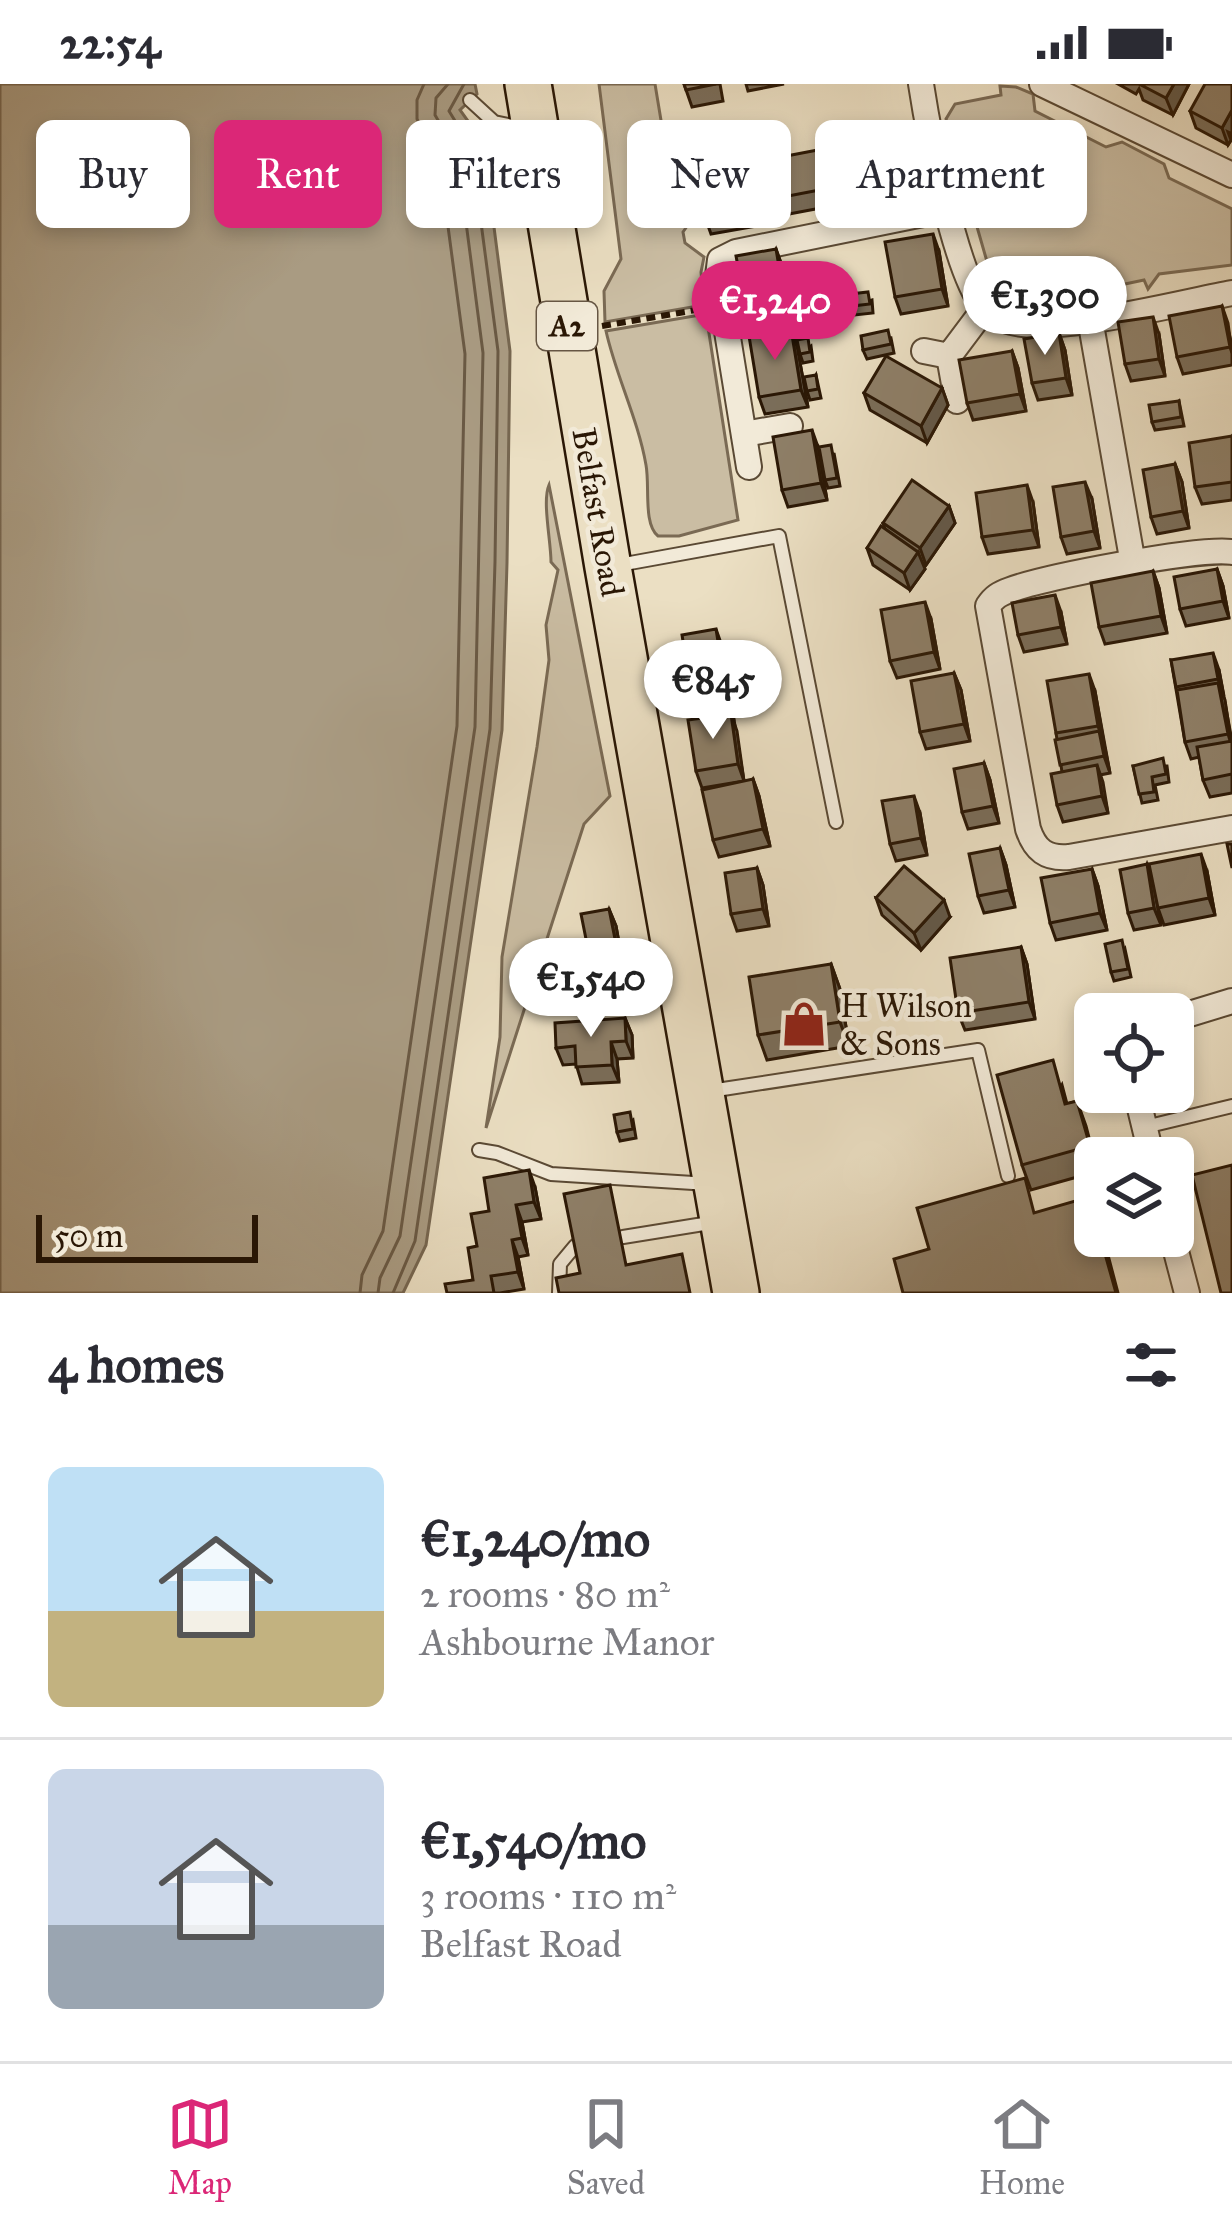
<!DOCTYPE html>
<meta charset="utf-8">
<style>
:root{--surface:#fff;--page:#f7f7f7;--text:#2b2b33;--muted:#7c7c81;--line:#e1e1e2;--accent:#db2777}
body{margin:0;font-family:"IM FELL Great Primer",serif;background:var(--page);color:var(--text);height:100vh;display:flex;flex-direction:column;font-size:45px;white-space:nowrap}
*{box-sizing:border-box;margin:0}
p{font-size:39px;color:var(--muted)}
.icon{flex:none;width:66px;height:66px;fill:none;stroke:currentColor;stroke-width:2;stroke-linecap:round;stroke-linejoin:round}
.map{position:relative;height:1209px;overflow:hidden}
.drawer{display:flex;flex-direction:column;background:var(--surface);flex:1}
.drawer>*{flex:none}
.hud{position:absolute;left:36px;top:36px;width:1161px;height:108px;display:flex;gap:24px}
.controls{position:absolute;left:1074px;top:909px;display:grid;gap:24px}
.controls a{display:grid;place-items:center;width:120px;height:120px;border-radius:18px;background:var(--surface);box-shadow:0 6px 18px #0003;font-size:60px}
.scale{position:absolute;left:36px;bottom:30px;width:222px;box-sizing:border-box;padding-left:12px;border:6px solid #2a1705;border-top:0;font-size:33px;line-height:42px;white-space:nowrap;color:#2a1705;-webkit-text-stroke:9px #f2ead8;paint-order:stroke}
.price{position:absolute;translate:-50% -102px;padding:0 27px;border-radius:42px;background:#fff;color:#222;font-size:39px;line-height:78px;filter:drop-shadow(0 3px 6px #0008)}
.price::after{content:'';position:absolute;left:50%;top:72px;width:36px;height:27px;margin-left:-18px;background:inherit;clip-path:polygon(0 0,100% 0,50% 100%)}
.price.active{background:var(--accent);color:#fff}
ul{padding:0;list-style:none}
li{display:flex;align-items:center;gap:36px;height:300px;padding:0 48px}
li+li{border-top:3px solid var(--line)}
li span{display:grid;place-items:center;flex:none;width:336px;height:240px;border-radius:18px;color:#555}
li>.icon{margin-inline-start:auto}
span .icon{width:144px;height:144px;fill:#fffc;stroke-width:1}
li b{font-size:51px}
h2{display:flex;justify-content:space-between;align-items:center;height:144px;padding:0 48px;font-size:51px}
.chip{padding:0 42px;border-radius:18px;background:var(--surface);box-shadow:0 6px 18px #0003;font-size:42px;line-height:108px}
.chip.active{background:var(--accent);color:#fff}
.status{display:flex;justify-content:space-between;align-items:center;height:84px;padding:0 60px;background:var(--surface);direction:ltr}
.status svg{height:33px;fill:currentColor}
.tab-bar{display:flex;justify-content:space-around;align-items:center;height:168px;border-top:3px solid var(--line);background:var(--surface);font-size:33px;color:var(--muted)}
.tab-bar a{display:grid;justify-items:center;gap:6px}
.tab-bar .active{color:var(--accent)}
.map>svg:first-child{display:block}
.green{fill:#cabda3;stroke:#7a6a54;stroke-width:3}
.water{fill:#a99b82;stroke:#766650;stroke-width:3}
.lines{fill:none;stroke-linecap:round;stroke-linejoin:round}
.shore{stroke:#6a5944;stroke-width:3}
.lane-casing{stroke:#5a4934;stroke-width:16}
.street-casing{stroke:#5a4934;stroke-width:28}
.highway-casing{stroke:#2a1705;stroke-width:50}
.path{stroke:#2a1705;stroke-width:6;stroke-dasharray:9 6;stroke-linecap:butt}
.lane{stroke:#f2ead8;stroke-width:12}
.street{stroke:#f2ead8;stroke-width:24}
.highway{stroke:#ebdfc3;stroke-width:45}
.wall{fill:#7a6d59;stroke:#2a1705;stroke-width:3}
.shaded-wall{fill:#635949;stroke:#2a1705;stroke-width:3}
.building{fill:#8e7f68;stroke:#2a1705;stroke-width:3}
.labels{text-anchor:middle;stroke-width:9;stroke-linejoin:round;paint-order:stroke}
.shield{fill:#f2ead8;stroke:#665644;stroke-width:3}
.shield-label{font-size:30px;font-weight:bold;fill:#2a1705}
.street-label{font-size:33px;fill:#2a1705;stroke:#f2ead8}
.poi-label{font-size:33px;fill:#2a1705;stroke:#f2ead8;text-anchor:start}
</style>
<div class="status"><b>22:54</b><svg viewBox="0 0 49 12"><path d="M0 12V9h3v3zM5 12V6h3v6zM10 12V3h3v9zM15 12V0h3v12zM26 1h20v11H26zM47 4h2v5h-2z"/></svg></div>
<div class="map">
<svg width="1232" height="1209" viewBox="0 0 1232 1209">
<rect width="100%" height="100%" fill="#ebdfc3"/>
<filter id="stains"><feTurbulence type="fractalNoise" baseFrequency=".00167" numOctaves="4"/><feColorMatrix values="0 0 0 0 .2 0 0 0 0 .09 0 0 0 0 .02 0 0 0 .5 -.17"/></filter>
<radialGradient id="worn" r=".72"><stop offset=".6" stop-color="#630" stop-opacity="0"/><stop offset="1" stop-color="#630" stop-opacity=".3"/></radialGradient>
<g class="green">
<polygon points="599,0 655,0 673,109 684,109 690,138 683,148 685,159 704,173 701,188 704,221 605,238 604,207 621,175"/>
<polygon points="1000,2 1016,3 1033,10 1035,27 1106,63 1122,58 1164,80 1169,94 1232,125 1232,181 1159,190 1148,205 1144,196 1035,219 1008,213 990,188 946,35 955,20 1001,11"/>
<path d="M706,230L738,436L679,452H658C643,440 650,402 646,381C638,335 616,292 606,247Z"/>
<path d="M549,401L610,712L584,740L486,1044L500,953L502,873L537,663L549,576L546,541L558,486L551,478C551,457 542,417 549,401Z"/>
</g>
<polygon class="water" points="0,0 475,0 477,10 460,26 483,58 510,267 507,479 502,646 426,1161 403,1209 0,1209"/>
<g class="lines">
<g class="shore">
<polyline points="360,1209 362,1191 383,1147 457,642 465,270 439,75 417,35 417,16 424,0"/>
<polyline points="378,1209 380,1194 400,1152 475,643 483,269 457,69 435,31 436,14 448,0"/>
<polyline points="393,1209 415,1157 490,645 495,478 498,267 471,63 449,27 464,0"/>
</g>
<g class="lane-casing">
<g id="lane">
<polyline points="470,16 494,38 526,45"/>
<polyline points="619,481 779,452 836,738"/>
<polyline points="710,1007 978,966 1008,1092"/>
<polyline points="1145,1043 1232,1022"/>
<polyline points="479,1066 497,1069 551,1090 709,1100"/>
<polyline points="623,1153 716,1138"/>
<polyline points="559,1209 560,1180 575,1162"/>
</g>
</g>
<g class="street-casing">
<g id="street">
<path d="M921,0C928,46 955,188 983,221C988,227 998,233 1005,236C1047,254 1182,218 1232,209"/>
<polyline points="1042,0 1232,91"/>
<polyline points="1090,235 1133,480"/>
<polyline points="924,267 949,272 985,224"/>
<polyline points="949,272 957,317"/>
<polyline points="744,350 790,342"/>
<polyline points="749,383 718,192 720,176 736,168 948,125"/>
<path d="M1232,468C1200,463 1044,493 1010,506C999,510 994,513 988,522L1028,745C1035,766 1046,775 1069,773L1232,744"/>
<polyline points="1173,935 1232,917"/>
<polyline points="1136,1008 1152,1074"/>
<polyline points="1172,1152 1187,1209"/>
</g>
</g>
<g class="highway-casing">
<polyline id="highway" points="528,0 608,483 736,1209"/>
</g>
<polyline class="path" points="602,242 702,225"/>
<use href="#lane" class="lane"/>
<use href="#street" class="street"/>
<use href="#highway" class="highway"/>
</g>
<g class="wall">
<polygon points="684,0 720,0 723,17 692,23"/>
<polygon points="746,0 784,0 748,7"/>
<polygon points="1118,0 1189,0 1173,31 1143,16 1139,5 1136,10"/>
<polygon points="1232,0 1232,58 1231,56 1228,61 1196,44 1190,27"/>
<polygon points="905,76 911,107 869,114 863,97"/>
<polygon points="835,81 842,120 789,130 783,113"/>
<polygon points="750,85 756,102 763,141 711,150 705,133"/>
<polygon points="776,165 782,182 791,235 752,242 746,225"/>
<polygon points="939,167 948,222 901,230 895,213"/>
<polygon points="798,190 803,223 791,225 788,216"/>
<polygon points="844,198 849,217 834,220 831,212"/>
<polygon points="872,216 873,229 855,231 852,222"/>
<polygon points="1222,222 1232,261 1232,281 1183,290 1177,273"/>
<polygon points="791,245 797,262 808,323 765,330 759,313"/>
<polygon points="1059,249 1065,266 1072,311 1038,316 1032,299"/>
<polygon points="1159,250 1165,292 1131,297 1125,280"/>
<polygon points="891,254 894,269 867,275 863,266"/>
<polygon points="811,262 813,277 803,279 800,270"/>
<polygon points="1012,267 1018,284 1026,327 973,336 967,319"/>
<polygon points="816,291 821,314 810,316 807,307"/>
<polygon points="942,304 948,321 927,359 870,326 864,309"/>
<polygon points="1179,317 1184,342 1155,346 1152,338"/>
<polygon points="1232,352 1232,416 1202,420 1195,403"/>
<polygon points="818,363 827,416 788,423 782,406"/>
<polygon points="834,369 840,402 828,404 825,396"/>
<polygon points="1175,380 1182,398 1189,444 1157,450 1151,433"/>
<polygon points="1092,415 1100,464 1067,470 1061,453"/>
<polygon points="1033,418 1039,463 988,470 982,453"/>
<polygon points="949,422 955,439 926,481 922,479 925,485 910,506 873,481 867,464 885,445 883,439"/>
<polygon points="1217,485 1223,502 1229,534 1186,542 1180,525"/>
<polygon points="1153,487 1159,504 1167,549 1105,560 1099,543"/>
<polygon points="1061,528 1067,560 1024,568 1018,551"/>
<polygon points="931,535 940,585 897,594 890,577"/>
<polygon points="722,562 744,697 702,704 696,687 697,635 694,625"/>
<polygon points="1171,576 1219,586 1232,657 1232,709 1210,713 1203,696 1199,673 1191,675 1185,658"/>
<polygon points="954,589 961,606 970,657 926,665 920,648"/>
<polygon points="1095,607 1110,689 1100,691 1108,729 1063,738 1057,721 1062,688 1056,649"/>
<polygon points="984,679 990,696 999,739 968,745 962,728"/>
<polygon points="1133,682 1167,682 1169,698 1155,701 1158,716 1142,719"/>
<polygon points="753,695 759,712 770,762 719,773 713,756"/>
<polygon points="920,729 927,771 896,777 890,760"/>
<polygon points="1000,764 1006,781 1015,823 984,829 978,812"/>
<polygon points="1147,780 1153,797 1161,841 1134,846 1128,829"/>
<polygon points="757,784 763,801 769,842 737,847 731,830"/>
<polygon points="1092,785 1098,802 1107,846 1056,856 1050,839"/>
<polygon points="1207,787 1215,831 1164,841 1158,824"/>
<polygon points="876,814 950,833 921,866 882,831"/>
<polygon points="609,825 616,842 624,887 596,892 590,875"/>
<polygon points="1021,863 1027,880 1035,935 965,946 958,929"/>
<polygon points="1125,865 1131,893 1114,897 1111,888"/>
<polygon points="831,880 840,905 849,962 767,976 758,951"/>
<polygon points="625,934 632,951 633,974 617,975 619,998 582,1000 576,980 563,981 556,964"/>
<polygon points="1062,1001 1067,1020 1077,1017 1095,1074 1095,1088 1031,1106 1022,1081"/>
<polygon points="633,1036 636,1054 620,1057 617,1048"/>
<polygon points="535,1103 541,1135 522,1138 528,1171 518,1173 524,1205 500,1209 447,1209 473,1196 477,1162 489,1127"/>
</g>
<g class="shaded-wall">
<polygon points="1174,0 1189,0 1173,31 1166,14"/>
<polygon points="1232,26 1232,50 1228,48 1231,56 1228,61 1222,44"/>
<polygon points="899,59 905,76 911,107 905,90"/>
<polygon points="828,64 835,81 842,120 835,103"/>
<polygon points="750,85 756,102 763,141 757,124"/>
<polygon points="933,150 939,167 948,222 942,205"/>
<polygon points="776,165 782,182 791,235 785,218"/>
<polygon points="1222,222 1228,239 1232,269 1230,263"/>
<polygon points="1153,233 1159,250 1165,292 1159,275"/>
<polygon points="791,245 797,262 808,323 801,306"/>
<polygon points="1059,249 1065,266 1072,311 1066,294"/>
<polygon points="1012,267 1018,284 1026,327 1020,310"/>
<polygon points="942,304 948,321 927,359 921,342"/>
<polygon points="812,346 818,363 827,416 821,399"/>
<polygon points="1175,380 1182,398 1189,444 1183,427"/>
<polygon points="1085,398 1092,415 1100,464 1094,447"/>
<polygon points="1027,401 1033,418 1039,463 1033,446"/>
<polygon points="949,422 955,439 926,481 920,464"/>
<polygon points="918,468 925,485 910,506 904,489"/>
<polygon points="1217,485 1223,502 1229,534 1223,517"/>
<polygon points="1153,487 1159,504 1167,549 1161,532"/>
<polygon points="1055,511 1061,528 1067,560 1061,543"/>
<polygon points="925,518 931,535 940,585 934,568"/>
<polygon points="716,545 722,562 734,637 728,620"/>
<polygon points="1213,569 1219,586 1224,612 1218,595"/>
<polygon points="954,589 961,606 970,657 964,640"/>
<polygon points="1089,590 1095,607 1104,659 1098,642"/>
<polygon points="1218,599 1225,616 1232,663 1228,650"/>
<polygon points="731,630 737,647 744,697 738,680"/>
<polygon points="1099,647 1105,664 1110,689 1104,672"/>
<polygon points="984,679 990,696 999,739 993,722"/>
<polygon points="1097,681 1103,698 1108,729 1102,712"/>
<polygon points="753,695 759,712 770,762 763,745"/>
<polygon points="914,712 920,729 927,771 921,754"/>
<polygon points="1000,764 1006,781 1015,823 1009,806"/>
<polygon points="1201,770 1207,787 1215,831 1209,814"/>
<polygon points="1147,780 1153,797 1161,841 1154,824"/>
<polygon points="757,784 763,801 769,842 763,825"/>
<polygon points="1092,785 1098,802 1107,846 1100,829"/>
<polygon points="944,816 950,833 921,866 914,849"/>
<polygon points="609,825 616,842 624,887 618,870"/>
<polygon points="1021,863 1027,880 1035,935 1029,918"/>
<polygon points="831,880 840,905 849,962 840,938"/>
<polygon points="625,934 632,951 633,974 626,957"/>
<polygon points="611,958 617,975 619,998 612,981"/>
<polygon points="1077,1017 1086,1042 1095,1077 1090,1062"/>
<polygon points="529,1086 535,1103 541,1135 534,1118"/>
<polygon points="516,1121 522,1138 528,1171 522,1154"/>
<polygon points="1100,1152 1103,1152 1118,1209 1116,1209"/>
<polygon points="512,1156 518,1173 524,1205 518,1188"/>
</g>
<g class="building">
<polygon points="684,0 716,0 686,6"/>
<polygon points="1139,0 1174,0 1166,14"/>
<polygon points="1205,0 1232,0 1232,26 1222,44 1190,27"/>
<polygon points="899,59 905,90 863,97 857,67"/>
<polygon points="828,64 835,103 783,113 776,74"/>
<polygon points="750,85 757,124 705,133 698,94"/>
<polygon points="933,150 942,205 895,213 885,158"/>
<polygon points="776,165 785,218 746,225 736,172"/>
<polygon points="795,182 800,215 788,216 783,184"/>
<polygon points="844,198 846,208 831,212 829,202"/>
<polygon points="868,208 870,220 852,222 850,210"/>
<polygon points="1222,222 1230,263 1177,273 1169,232"/>
<polygon points="1153,233 1159,275 1125,280 1118,238"/>
<polygon points="791,245 801,306 759,313 749,252"/>
<polygon points="888,246 891,260 863,266 861,252"/>
<polygon points="1059,249 1066,294 1032,299 1024,255"/>
<polygon points="808,254 810,268 800,270 797,256"/>
<polygon points="1012,267 1020,310 967,319 959,276"/>
<polygon points="886,272 942,304 921,342 864,309"/>
<polygon points="816,291 818,305 807,307 804,293"/>
<polygon points="1179,317 1181,333 1152,338 1149,321"/>
<polygon points="812,346 821,399 782,406 773,353"/>
<polygon points="1232,352 1232,398 1195,403 1189,359"/>
<polygon points="831,361 837,394 825,396 819,363"/>
<polygon points="1175,380 1183,427 1151,433 1143,386"/>
<polygon points="912,396 949,422 920,464 883,439"/>
<polygon points="1085,398 1094,447 1061,453 1053,403"/>
<polygon points="1027,401 1033,446 982,453 976,409"/>
<polygon points="881,442 918,468 904,489 867,464"/>
<polygon points="1217,485 1223,517 1180,525 1174,493"/>
<polygon points="1153,487 1161,532 1099,543 1091,499"/>
<polygon points="1055,511 1061,543 1018,551 1012,519"/>
<polygon points="925,518 934,568 890,577 881,526"/>
<polygon points="716,545 728,620 694,625 682,551"/>
<polygon points="1213,569 1218,595 1176,603 1171,576"/>
<polygon points="954,589 964,640 920,648 911,597"/>
<polygon points="1089,590 1098,642 1056,649 1047,597"/>
<polygon points="1218,599 1228,650 1185,658 1177,606"/>
<polygon points="731,630 738,680 696,687 688,636"/>
<polygon points="1099,647 1104,672 1060,681 1055,656"/>
<polygon points="1232,657 1232,690 1203,696 1197,663"/>
<polygon points="1163,674 1166,690 1152,693 1154,708 1139,710 1133,682"/>
<polygon points="984,679 993,722 962,728 954,685"/>
<polygon points="1097,681 1102,712 1057,721 1051,690"/>
<polygon points="753,695 763,745 713,756 702,706"/>
<polygon points="914,712 921,754 890,760 882,717"/>
<polygon points="1227,760 1232,760 1232,784"/>
<polygon points="1000,764 1009,806 978,812 969,770"/>
<polygon points="1201,770 1209,814 1158,824 1149,780"/>
<polygon points="1147,780 1154,824 1128,829 1120,786"/>
<polygon points="904,782 944,816 914,849 876,814"/>
<polygon points="757,784 763,825 731,830 725,789"/>
<polygon points="1092,785 1100,829 1050,839 1041,794"/>
<polygon points="609,825 618,870 590,875 581,830"/>
<polygon points="1122,856 1128,885 1111,888 1105,860"/>
<polygon points="1021,863 1029,918 958,929 950,874"/>
<polygon points="831,880 840,938 758,951 749,893"/>
<polygon points="625,934 626,957 611,958 612,981 576,983 575,962 556,964 555,939"/>
<polygon points="1053,976 1065,1020 1077,1017 1090,1062 1022,1081 997,991"/>
<polygon points="630,1028 633,1045 617,1048 614,1031"/>
<polygon points="1232,1081 1232,1209 1221,1209 1192,1091"/>
<polygon points="529,1086 534,1118 516,1121 522,1154 512,1156 518,1188 491,1192 494,1209 447,1209 445,1200 473,1196 468,1164 477,1162 471,1130 489,1127 484,1094"/>
<polygon points="1025,1094 1034,1129 1089,1113 1095,1134 1095,1152 1100,1152 1116,1209 903,1209 894,1175 929,1165 917,1124"/>
<polygon points="610,1101 626,1181 682,1170 690,1209 559,1209 556,1194 580,1189 564,1110"/>
</g>
<defs>
<g id="shop-bare" transform="scale(3.6)"><path d="M-5-2.5h2.3a2.7 3.5 0 0 1 5.4 0H5L5.5 6h-11ZM-1.5-2.5h3a1.5 2.3 0 0 0-3 0Z" fill="#8f2418" stroke="#f2ead8" stroke-width="2.5" paint-order="stroke"/></g>
</defs>
<g fill-rule="evenodd">
<use href="#shop-bare" x="804" y="940"/>
</g>
<g class="labels">
<rect class="shield" x="537" y="218" width="60" height="48" rx="9"/>
<g class="shield-label">
<text x="567" y="252">A2</text>
</g>
<g class="street-label">
<text transform="translate(599 428) rotate(80)" y="12">Belfast Road</text>
</g>
<g class="poi-label">
<text x="840" y="933">H Wilson<tspan x="840" dy="38">&amp; Sons</tspan></text>
</g>
</g>
<rect width="100%" height="100%" filter="url(#stains)"/>
<rect width="100%" height="100%" fill="url(#worn)"/>
</svg>
<div class="controls">
<a><svg class="icon" aria-label="locate" viewBox="0 0 24 24"><circle cx="12" cy="12" r="6"/><path d="M12 2v4M12 18v4M2 12h4M18 12h4"/></svg></a>
<a><svg class="icon" aria-label="layers" viewBox="0 0 24 24"><path d="M12 4l9 5-9 5-9-5zM3 14l9 5 9-5"/></svg></a>
</div>
<div class="scale">50 m</div>
<b class="price" style="left:1045px;top:274px">€1,300</b>
<b class="price active" style="left:775px;top:279px">€1,240</b>
<b class="price" style="left:713px;top:658px">€845</b>
<b class="price" style="left:591px;top:956px">€1,540</b>
<div class="hud">
<a class="chip">Buy</a>
<a class="chip active">Rent</a>
<a class="chip">Filters</a>
<a class="chip">New</a>
<a class="chip">Apartment</a>
</div>
</div>
<section class="drawer">
<h2>4 homes<svg class="icon" aria-label="filters" viewBox="0 0 24 24"><path d="M4 7h16M4 17h16"/><circle cx="9" cy="7" r="2"/><circle cx="15" cy="17" r="2"/></svg></h2>
<ul>
<li><span style="background:linear-gradient(#bfe0f5 60%,#c2b280 0)"><svg class="icon" aria-label="home" viewBox="0 0 24 24"><path d="M3 11l9-7 9 7M6 9v11h12V9"/></svg></span><div><b>€1,240/mo</b><p>2 rooms · 80 m²</p><p>Ashbourne Manor</p></div></li>
<li><span style="background:linear-gradient(#c9d6e8 65%,#9aa5b1 0)"><svg class="icon" aria-label="home" viewBox="0 0 24 24"><path d="M3 11l9-7 9 7M6 9v11h12V9"/></svg></span><div><b>€1,540/mo</b><p>3 rooms · 110 m²</p><p>Belfast Road</p></div></li>
</ul>
</section>
<nav class="tab-bar">
<a class="active"><svg class="icon" aria-label="map" viewBox="0 0 24 24"><path d="M3 6l6-2 6 2 6-2v14l-6 2-6-2-6 2zM9 4v14M15 6v14"/></svg>Map</a>
<a><svg class="icon" aria-label="saved" viewBox="0 0 24 24"><path d="M7 4h10v16l-5-4-5 4z"/></svg>Saved</a>
<a><svg class="icon" aria-label="home" viewBox="0 0 24 24"><path d="M3 11l9-7 9 7M6 9v11h12V9"/></svg>Home</a>
</nav>
